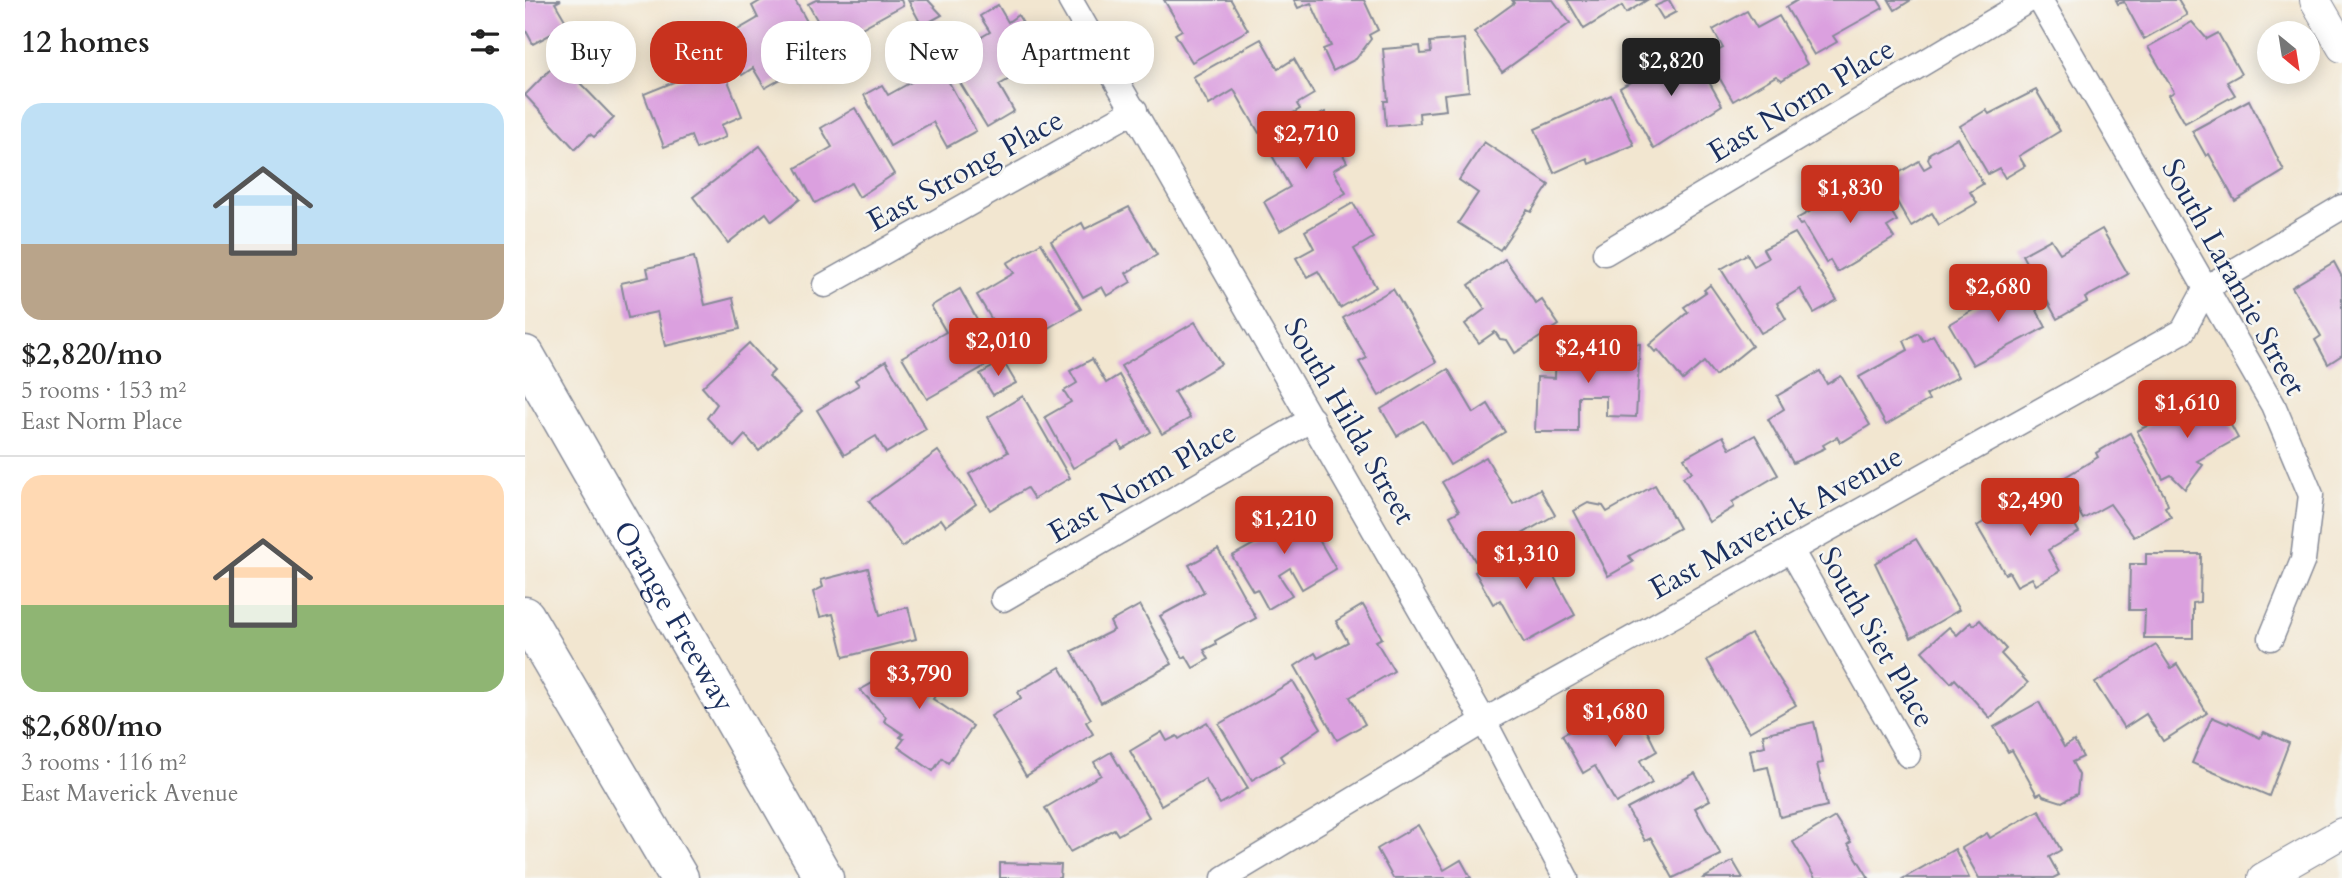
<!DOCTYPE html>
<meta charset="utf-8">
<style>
:root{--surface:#fff;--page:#f6f6f6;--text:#222;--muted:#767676;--line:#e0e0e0;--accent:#c8321e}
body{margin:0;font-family:Cardo,serif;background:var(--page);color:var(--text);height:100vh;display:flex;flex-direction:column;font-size:26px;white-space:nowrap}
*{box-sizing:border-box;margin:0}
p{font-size:23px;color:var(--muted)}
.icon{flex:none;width:38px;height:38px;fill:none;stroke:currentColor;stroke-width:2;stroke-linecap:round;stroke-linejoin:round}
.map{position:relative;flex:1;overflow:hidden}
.sheet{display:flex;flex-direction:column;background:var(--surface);width:525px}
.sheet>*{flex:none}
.guide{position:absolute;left:21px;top:21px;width:665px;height:63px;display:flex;gap:14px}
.needle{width:46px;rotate:150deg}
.buttons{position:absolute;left:1732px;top:21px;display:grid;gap:14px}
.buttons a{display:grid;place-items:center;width:63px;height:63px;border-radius:50%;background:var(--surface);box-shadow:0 4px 18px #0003;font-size:35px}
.price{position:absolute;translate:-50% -60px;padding:0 16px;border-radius:7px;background:var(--accent);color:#fff;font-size:23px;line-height:46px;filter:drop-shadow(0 2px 4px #0008)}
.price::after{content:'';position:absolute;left:50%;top:42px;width:21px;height:16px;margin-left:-10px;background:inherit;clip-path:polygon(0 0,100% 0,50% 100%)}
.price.selected{background:#222;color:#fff}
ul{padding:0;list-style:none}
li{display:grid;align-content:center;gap:14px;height:371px;padding:0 21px}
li+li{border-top:2px solid var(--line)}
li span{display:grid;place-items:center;height:217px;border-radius:21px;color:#555}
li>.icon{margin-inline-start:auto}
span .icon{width:126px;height:126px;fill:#fffc;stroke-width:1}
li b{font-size:30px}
h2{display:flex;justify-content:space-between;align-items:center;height:84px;padding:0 21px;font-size:30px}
.pill{padding:0 24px;border-radius:28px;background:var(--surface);box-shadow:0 4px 18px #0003;font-size:24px;line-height:63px}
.pill.selected{background:var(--accent);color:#fff}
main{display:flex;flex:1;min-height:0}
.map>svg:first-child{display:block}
.building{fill:#dba0df}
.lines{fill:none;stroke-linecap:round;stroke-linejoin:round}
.minor-casing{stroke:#868a97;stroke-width:27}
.tertiary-casing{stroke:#868a97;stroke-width:32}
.motorway-casing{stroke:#868a97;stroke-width:41}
.minor{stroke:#fff;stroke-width:24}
.tertiary{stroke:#fff;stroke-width:30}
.motorway{stroke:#fff;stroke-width:38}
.labels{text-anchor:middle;stroke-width:5;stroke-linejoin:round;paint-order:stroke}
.street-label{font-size:30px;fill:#1b2f5e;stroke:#f6f6f2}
</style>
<main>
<section class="sheet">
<h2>12 homes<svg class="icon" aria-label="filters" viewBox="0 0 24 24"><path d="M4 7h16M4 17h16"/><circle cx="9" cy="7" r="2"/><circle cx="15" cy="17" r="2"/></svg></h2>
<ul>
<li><span style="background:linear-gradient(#bfe0f5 65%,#b9a48a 0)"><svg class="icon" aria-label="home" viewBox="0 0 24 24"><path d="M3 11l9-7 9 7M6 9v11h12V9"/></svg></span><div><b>$2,820/mo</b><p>5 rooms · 153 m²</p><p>East Norm Place</p></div></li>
<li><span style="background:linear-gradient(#ffd9b3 60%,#8fb573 0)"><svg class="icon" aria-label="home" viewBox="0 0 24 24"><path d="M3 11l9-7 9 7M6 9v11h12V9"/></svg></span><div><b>$2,680/mo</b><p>3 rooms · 116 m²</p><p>East Maverick Avenue</p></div></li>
</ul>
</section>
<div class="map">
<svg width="1817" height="878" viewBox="0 0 1817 878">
<rect width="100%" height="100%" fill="#f6f6f2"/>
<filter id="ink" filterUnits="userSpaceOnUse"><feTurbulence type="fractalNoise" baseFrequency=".0143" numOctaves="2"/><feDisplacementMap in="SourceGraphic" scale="14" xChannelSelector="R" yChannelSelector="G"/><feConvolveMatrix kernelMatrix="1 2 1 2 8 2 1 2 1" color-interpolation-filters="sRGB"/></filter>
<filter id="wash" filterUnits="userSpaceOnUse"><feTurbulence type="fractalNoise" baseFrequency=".00686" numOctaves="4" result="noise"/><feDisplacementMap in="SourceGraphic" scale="28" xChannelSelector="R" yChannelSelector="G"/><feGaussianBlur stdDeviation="1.57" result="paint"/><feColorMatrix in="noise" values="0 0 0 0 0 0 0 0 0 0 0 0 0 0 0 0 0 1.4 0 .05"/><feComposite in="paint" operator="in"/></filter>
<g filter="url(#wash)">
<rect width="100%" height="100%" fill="#f2e6d0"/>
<g id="blocks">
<g class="building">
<polygon points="0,0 36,0 30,3 43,25 8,44 0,29"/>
<polygon points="237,0 270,0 300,54 240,88 228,68 217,75 197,39 233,18 227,6"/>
<polygon points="291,0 376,0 378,5 306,45 283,4"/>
<polygon points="383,0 403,0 417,15 397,26"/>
<polygon points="639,0 706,0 723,30 667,62 650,34 657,30"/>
<polygon points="769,0 839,0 853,30 844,35 846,39 831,59 808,71 798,49 806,46 786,3 773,8"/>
<polygon points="987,0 1028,0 1045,23 977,72 949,32 989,3"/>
<polygon points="1042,0 1122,0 1101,13 1097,6 1059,29"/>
<polygon points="1144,0 1151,12 1138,19 1130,6"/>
<polygon points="1273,0 1353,0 1358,8 1308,36 1312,42 1289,55 1261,7"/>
<polygon points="1364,0 1386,0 1370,10"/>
<polygon points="1591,0 1653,0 1662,15 1619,39 1599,2 1593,4"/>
<polygon points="473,5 483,22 493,15 519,59 474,85 489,111 462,127 420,58 465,32 455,16"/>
<polygon points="1222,11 1232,28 1254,16 1282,64 1257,80 1251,76 1208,101 1182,57 1198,48 1188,30"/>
<polygon points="1667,22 1682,39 1693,33 1716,74 1702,82 1710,95 1660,123 1644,95 1649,92 1623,47"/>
<polygon points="736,39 753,69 769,59 789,94 772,104 775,109 734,133 709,90 684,105 668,77"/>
<polygon points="939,39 944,91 919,94 921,110 894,113 895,123 861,126 859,101 863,101 858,49 895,46 896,54 906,53 905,42"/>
<polygon points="53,41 74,63 54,82 89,118 69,137 65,134 50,149 0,95"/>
<polygon points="1165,48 1197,105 1129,149 1095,88"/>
<polygon points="194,58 217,116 196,125 201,137 171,149 166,136 139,147 119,94 164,76 161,71"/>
<polygon points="415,66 451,131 422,147 408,122 365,146 339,95 357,85 363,95"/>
<polygon points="1511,90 1535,131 1494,156 1500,166 1480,178 1474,168 1463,174 1435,126 1461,110 1464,114"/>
<polygon points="1086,95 1109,145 1064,164 1062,158 1029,173 1010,129"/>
<polygon points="1724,100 1759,171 1710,201 1684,154 1681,156 1667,131"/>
<polygon points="330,108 369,174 334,197 326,183 290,203 271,168 307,147 296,128"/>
<polygon points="800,112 811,133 807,135 822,162 808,170 821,193 755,231 739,202 765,187 741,145"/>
<polygon points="1432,138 1458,184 1445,192 1452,203 1414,225 1407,213 1386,226 1360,181 1394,161 1399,169 1406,165 1403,159 1405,153"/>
<polygon points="959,142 1024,185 1006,212 1002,210 975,250 933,223 953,193 934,180"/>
<polygon points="235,146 275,199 247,221 241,213 203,243 168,197"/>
<polygon points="1346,178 1372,221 1362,227 1369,238 1312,272 1305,260 1301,263 1278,224 1275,225 1271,219"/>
<polygon points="828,203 848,238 829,249 851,287 815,308 793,271 782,277 771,258 789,248 780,231"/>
<polygon points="604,207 632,255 601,273 606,282 582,296 577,287 558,297 526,241 557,223 560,229"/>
<polygon points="1577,229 1603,274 1560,298 1562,302 1532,319 1497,255 1526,239 1535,253"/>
<polygon points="1270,233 1312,300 1289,313 1275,289 1252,303 1261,319 1236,333 1196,269 1222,254 1229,266 1243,258 1238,249"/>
<polygon points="516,243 556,309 485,350 452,295 489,273 482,263"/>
<polygon points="169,257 180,305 208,298 215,329 140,346 132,312 103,318 96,283 124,277 122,268"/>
<polygon points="980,259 1011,304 1017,300 1034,325 990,353 982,340 975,339 970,332 954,343 940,324 960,309 944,285"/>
<polygon points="1809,262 1817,277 1817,355 1803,364 1790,340 1796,336 1767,287"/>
<polygon points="1496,282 1521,327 1448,365 1424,324"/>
<polygon points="1185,285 1227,346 1190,376 1179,362 1158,380 1133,350 1130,352 1124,345 1163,312 1159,307 1181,292 1179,290"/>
<polygon points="435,289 474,358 402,399 377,357 421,332 406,306"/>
<polygon points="868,289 911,362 854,396 834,362 842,358 818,318"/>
<polygon points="670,322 696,364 649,392 665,418 637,434 596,366"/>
<polygon points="1393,333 1398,341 1408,335 1433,377 1401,395 1404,400 1361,425 1334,377 1383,350 1379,341"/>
<polygon points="224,343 249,371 244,376 277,411 234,451 220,435 209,447 182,418 192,404 177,387"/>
<polygon points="1074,343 1115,344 1111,417 1081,416 1081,396 1053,396 1053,432 1010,432 1012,377 1030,378 1031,348 1074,348"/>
<polygon points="567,359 581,383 594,375 626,432 597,449 594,442 548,468 520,417 546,402 539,391 552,383 545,371"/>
<polygon points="361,361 401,429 361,453 351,436 319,455 292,410 334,385 330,380"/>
<polygon points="478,361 491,383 468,395 455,374"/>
<polygon points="923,369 949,413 963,404 980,432 925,465 898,421 872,436 856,409"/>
<polygon points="1295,371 1302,384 1316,376 1345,425 1319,441 1315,442 1312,437 1298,445 1300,448 1268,463 1243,419 1259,409 1252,396"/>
<polygon points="498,396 545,478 509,499 502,488 465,510 444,474 483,452 463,417"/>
<polygon points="1690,396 1713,438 1672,461 1678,465 1660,489 1646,475 1638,479 1612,431 1639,417 1642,422"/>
<polygon points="1605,433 1639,495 1643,505 1640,507 1646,517 1609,537 1585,504 1558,519 1535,480 1573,457 1571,453"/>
<polygon points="1230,435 1253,475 1207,502 1209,507 1184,522 1158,477 1167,472 1159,458 1198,436 1205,449"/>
<polygon points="413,451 451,504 421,526 416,519 377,547 344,501"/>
<polygon points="961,457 988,504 1015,489 1030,515 950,561 925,516 934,511 917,482"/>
<polygon points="1130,485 1154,528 1104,556 1108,562 1083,576 1049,511 1063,503 1078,506 1082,512"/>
<polygon points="1528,487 1554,532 1523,550 1535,571 1511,585 1507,578 1492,586 1484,572 1480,574 1452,526 1479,510 1486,522 1502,512 1498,505"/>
<polygon points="772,502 811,569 777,589 765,568 754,575 767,595 743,609 732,589 728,591 707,556 745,535 738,522"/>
<polygon points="1391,539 1434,610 1386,638 1350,563"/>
<polygon points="1009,540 1050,615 999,643 975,600 968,604 950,572"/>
<polygon points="693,549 731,618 690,641 691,644 679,650 684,659 668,668 661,656 658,658 635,616 679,592 664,565"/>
<polygon points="1621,554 1676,554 1675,602 1668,603 1668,638 1619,638 1620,610 1604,610 1605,564 1621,564"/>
<polygon points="343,568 355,615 383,607 391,639 319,657 308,614 295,617 288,592 298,587 296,580"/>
<polygon points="615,605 647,664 576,703 547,651 589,630 585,622"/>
<polygon points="838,605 857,638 851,641 869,671 825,697 840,724 812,740 770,666 790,653 793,658 823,642 811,621"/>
<polygon points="1455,620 1481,649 1476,654 1503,683 1465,718 1430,679 1426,683 1397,651 1424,627 1432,635 1446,622 1449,625"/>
<polygon points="1226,634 1271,705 1224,732 1182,660"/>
<polygon points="1631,645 1646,668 1652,664 1682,713 1638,741 1621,714 1599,728 1570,683"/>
<polygon points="397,655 425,674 408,699 448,726 423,763 417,758 408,771 373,747 379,739 375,737 378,734 359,721 361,717 335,690 358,677 372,658 387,669"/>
<polygon points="535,667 566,719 561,722 568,734 501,776 466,716 496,698 493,692"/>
<polygon points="768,681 796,728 755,756 759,762 727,780 694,724"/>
<polygon points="1105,699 1108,704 1113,701 1121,714 1115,717 1132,751 1115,761 1127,783 1091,803 1070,766 1058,773 1037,735"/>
<polygon points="1514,702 1539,747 1549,741 1558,757 1547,762 1554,775 1552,794 1537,802 1518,796 1516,793 1512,795 1487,750 1483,752 1469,727"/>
<polygon points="1687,717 1703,724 1704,722 1735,738 1739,732 1764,743 1744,796 1667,763"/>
<polygon points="682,722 723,788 695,804 680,779 636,805 605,751 637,732 642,741 652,736 654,739"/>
<polygon points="1289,722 1298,763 1292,764 1302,806 1255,817 1243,767 1229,770 1225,750 1240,746 1238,734"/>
<polygon points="586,752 624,817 593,835 589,829 545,852 520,808 576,775 569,762"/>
<polygon points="1170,773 1185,800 1170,808 1196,855 1148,878 1126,838 1120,841 1102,809"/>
<polygon points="1514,810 1536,850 1524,857 1534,875 1528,878 1454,878 1437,848 1462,833 1465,838"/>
<polygon points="1310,817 1326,842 1323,844 1344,878 1290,878 1268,842"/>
<polygon points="893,825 919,870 936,860 946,878 868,878 852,849"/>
<polygon points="1430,849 1444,878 1379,878"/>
<polygon points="1208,861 1218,878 1179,878"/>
<polygon points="475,863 536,865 535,878 475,878"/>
</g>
</g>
</g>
<g filter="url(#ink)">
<use href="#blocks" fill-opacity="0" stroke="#868a97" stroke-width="2"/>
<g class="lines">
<g class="minor-casing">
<g id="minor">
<polyline points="545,0 959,721 1041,878"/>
<polyline points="1515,0 1748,405 1786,495 1778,560 1746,638"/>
<polyline points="1080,253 1504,0"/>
<polyline points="300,285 610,110"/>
<polyline points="1266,550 1383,755"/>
<polyline points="478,599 787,419"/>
<polyline points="699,878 959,721 1658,331 1681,288 1817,207"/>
</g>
</g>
<g class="tertiary-casing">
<g id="tertiary">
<polyline points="1790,0 1817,47"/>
<polyline points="1738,878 1817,833"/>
</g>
</g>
<g class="motorway-casing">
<g id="motorway">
<path id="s1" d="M0,355L299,878"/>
<polyline points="0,616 154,878"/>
</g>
</g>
<use href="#minor" class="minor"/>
<use href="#tertiary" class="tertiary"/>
<use href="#motorway" class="motorway"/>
</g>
</g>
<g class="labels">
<g class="street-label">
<text transform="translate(1276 100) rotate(-31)" y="10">East Norm Place</text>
<text transform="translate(440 170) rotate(-29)" y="10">East Strong Place</text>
<text transform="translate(1709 277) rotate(61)" y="10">South Laramie Street</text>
<text transform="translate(825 421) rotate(60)" y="10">South Hilda Street</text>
<text transform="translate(617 482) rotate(-30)" y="10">East Norm Place</text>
<text transform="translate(1251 522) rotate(-29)" y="10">East Maverick Avenue</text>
<text dy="10" stroke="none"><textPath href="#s1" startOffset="301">Orange Freeway</textPath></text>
<text transform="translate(1352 637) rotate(60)" y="10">South Siet Place</text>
</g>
</g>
</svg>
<div class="buttons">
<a><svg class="needle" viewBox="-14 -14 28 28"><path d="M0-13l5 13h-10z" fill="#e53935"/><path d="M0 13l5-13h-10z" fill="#767676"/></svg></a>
</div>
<b class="price selected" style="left:1146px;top:98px">$2,820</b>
<b class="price" style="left:781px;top:171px">$2,710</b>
<b class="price" style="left:1325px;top:225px">$1,830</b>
<b class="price" style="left:1473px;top:324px">$2,680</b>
<b class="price" style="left:473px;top:378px">$2,010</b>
<b class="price" style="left:1063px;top:385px">$2,410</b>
<b class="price" style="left:1662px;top:440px">$1,610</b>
<b class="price" style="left:1505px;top:538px">$2,490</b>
<b class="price" style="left:759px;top:556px">$1,210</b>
<b class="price" style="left:1001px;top:591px">$1,310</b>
<b class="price" style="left:394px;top:711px">$3,790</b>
<b class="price" style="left:1090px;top:749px">$1,680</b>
<div class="guide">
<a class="pill">Buy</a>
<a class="pill selected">Rent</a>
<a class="pill">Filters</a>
<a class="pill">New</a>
<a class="pill">Apartment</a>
</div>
</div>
</main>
